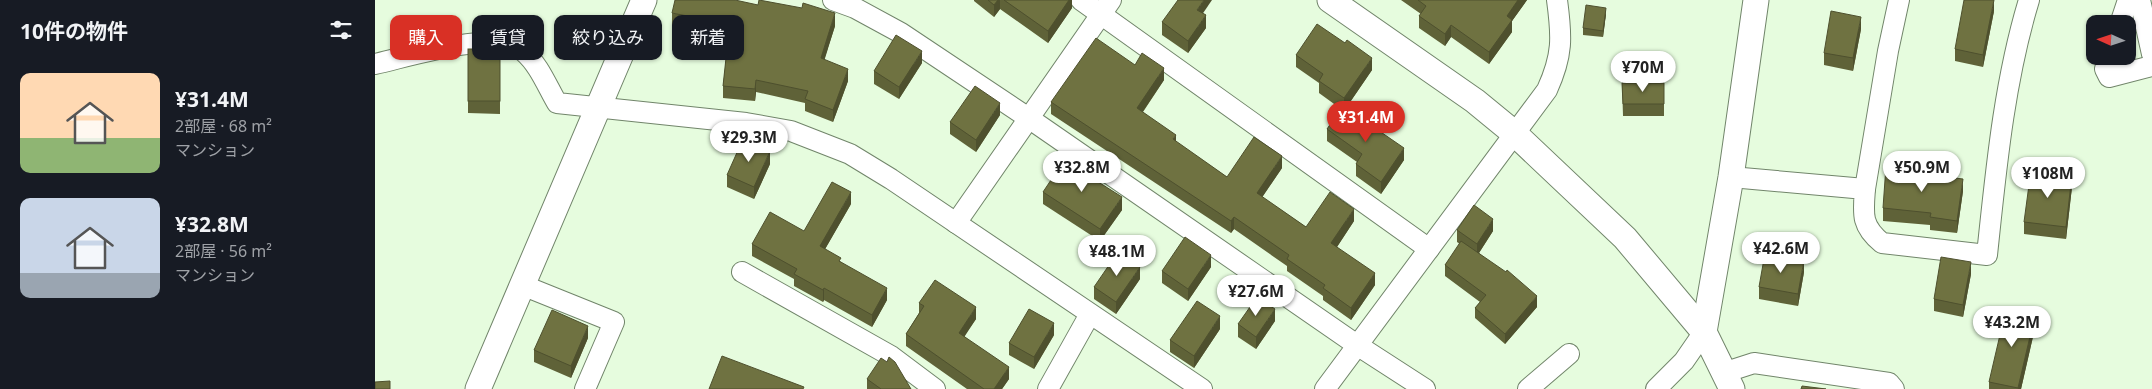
<!DOCTYPE html>
<html lang="ja">
<meta charset="utf-8">
<style>
:root{--surface:#171b24;--page:#242831;--text:#f1f3f6;--muted:#9ea1a6;--accent:#d93025}
body{margin:0;font-family:"Noto Sans","Noto Sans JP",sans-serif;background:var(--page);color:var(--text);height:100vh;display:flex;flex-direction:column;font-size:19px;white-space:nowrap}
*{box-sizing:border-box;margin:0}
p{font-size:16px;color:var(--muted)}
.icon{flex:none;width:28px;height:28px;fill:none;stroke:currentColor;stroke-width:2;stroke-linecap:round;stroke-linejoin:round}
.map{position:relative;flex:1;overflow:hidden}
.side{display:flex;flex-direction:column;background:var(--surface);width:375px}
.side>*{flex:none}
.hud{position:absolute;left:15px;top:15px;width:475px;height:45px;display:flex;gap:10px}
.needle{width:32px;rotate:273deg}
.tools{position:absolute;left:1711px;top:15px;display:grid;gap:10px}
.tools a{display:grid;place-items:center;width:50px;height:50px;border-radius:10px;background:var(--surface);box-shadow:0 1px 4px #0004;font-size:25px}
.price{position:absolute;translate:-50% -42px;padding:0 11px;border-radius:18px;background:#fff;color:#222;font-size:16px;line-height:32px;filter:drop-shadow(0 1px 2px #0008)}
.price::after{content:'';position:absolute;left:50%;top:30px;width:15px;height:11px;margin-left:-8px;background:inherit;clip-path:polygon(0 0,100% 0,50% 100%)}
.price.active{background:var(--accent);color:#fff}
ul{padding:0;list-style:none}
li{display:flex;align-items:center;gap:15px;height:125px;padding:0 20px}
li span{display:grid;place-items:center;flex:none;width:140px;height:100px;border-radius:10px;color:#555}
li>.icon{margin-inline-start:auto}
span .icon{width:60px;height:60px;fill:#fffc;stroke-width:1}
li b{font-size:21px}
h2{display:flex;justify-content:space-between;align-items:center;height:60px;padding:0 20px;font-size:21px}
.pill{padding:0 18px;border-radius:10px;background:var(--surface);box-shadow:0 1px 4px #0004;font-size:18px;line-height:45px}
.pill.active{background:var(--accent);color:#fff}
main{display:flex;flex:1;min-height:0}
.map>svg:first-child{display:block}
.lines{fill:none;stroke-linecap:round;stroke-linejoin:round}
.minor-casing{stroke:#71856a;stroke-width:22}
.tertiary-casing{stroke:#71856a;stroke-width:27}
.minor{stroke:#fff;stroke-width:20}
.tertiary{stroke:#fff;stroke-width:25}
.wall{fill:#5f6238}
.shaded-wall{fill:#4e502e}
.building{fill:#6f7241;stroke:#4e502e}
</style>
<main>
<section class="side">
<h2>10件の物件<svg class="icon" aria-label="filters" viewBox="0 0 24 24"><path d="M4 7h16M4 17h16"/><circle cx="9" cy="7" r="2"/><circle cx="15" cy="17" r="2"/></svg></h2>
<ul>
<li><span style="background:linear-gradient(#ffd9b3 65%,#8fb573 0)"><svg class="icon" aria-label="home" viewBox="0 0 24 24"><path d="M3 11l9-7 9 7M6 9v11h12V9"/></svg></span><div><b>¥31.4M</b><p>2部屋 · 68 m²</p><p>マンション</p></div></li>
<li><span style="background:linear-gradient(#c9d6e8 75%,#9aa5b1 0)"><svg class="icon" aria-label="home" viewBox="0 0 24 24"><path d="M3 11l9-7 9 7M6 9v11h12V9"/></svg></span><div><b>¥32.8M</b><p>2部屋 · 56 m²</p><p>マンション</p></div></li>
</ul>
</section>
<div class="map">
<svg width="1777" height="389" viewBox="0 0 1777 389">
<rect width="100%" height="100%" fill="#e6fcde"/>
<g class="lines">
<g class="minor-casing">
<g id="minor">
<polyline points="458,0 480,8 526,33 655,119 982,345 1050,389"/>
<polyline points="706,0 1054,249"/>
<polyline points="1765,0 1777,54"/>
<polyline points="1745,24 1753,0"/>
<polyline points="1734,56 1730,69 1734,77 1777,66"/>
<path d="M0,64C33,57 121,28 149,52C164,65 172,86 182,103L371,123L416,131L475,154L516,179L827,389"/>
<path d="M1356,177L1490,189C1488,214 1486,226 1507,243L1612,255C1621,170 1629,82 1654,0"/>
<polyline points="1490,189 1513,51 1524,0"/>
<polyline points="581,223 736,0"/>
<polyline points="367,272 516,356 560,389"/>
<polyline points="147,285 239,322 210,389"/>
<polyline points="1348,373 1379,363 1514,383 1519,389"/>
<polyline points="673,389 715,314"/>
<path d="M950,389L1172,90C1188,55 1187,37 1182,0"/>
<polyline points="1153,389 1194,354"/>
<polyline points="1281,389 1309,361 1329,332"/>
</g>
</g>
<g class="tertiary-casing">
<g id="tertiary">
<polyline points="955,0 1100,101 1139,133 1250,238 1329,332 1357,389"/>
<polyline points="1329,332 1356,177 1381,0"/>
<polyline points="103,389 269,0"/>
</g>
</g>
<use href="#minor" class="minor"/>
<use href="#tertiary" class="tertiary"/>
</g>
<g class="wall">
<polygon points="599,0 697,0 697,8 673,43 625,9 619,17 599,1"/>
<polygon points="1026,0 1152,0 1137,21 1137,32 1114,64 1076,37 1070,46 1044,28 1044,16 1046,14"/>
<polygon points="1619,11 1608,67 1580,61 1580,49"/>
<polygon points="297,13 460,26 449,60 473,81 458,122 430,111 430,103 381,92 380,101 348,98 348,86 353,42 332,37 332,32 297,25"/>
<polygon points="1231,14 1228,37 1208,35 1208,28"/>
<polygon points="787,22 831,28 813,53 787,35"/>
<polygon points="1486,29 1478,71 1449,65 1449,53"/>
<polygon points="93,49 125,49 125,114 93,113"/>
<polygon points="921,55 997,70 971,108 1029,160 1006,194 981,176 981,164 982,162 952,141 952,129 966,109 944,93 944,83 921,67"/>
<polygon points="547,63 524,99 499,84 499,71"/>
<polygon points="760,65 789,80 768,112 801,142 852,177 907,168 887,197 931,227 979,221 962,247 1000,285 976,320 948,300 948,296 912,271 912,266 859,229 856,233 676,114 676,102"/>
<polygon points="1247,83 1289,83 1289,116 1248,116"/>
<polygon points="625,115 601,152 575,134 575,122"/>
<polygon points="395,164 379,199 352,187 352,175"/>
<polygon points="1541,173 1588,191 1582,233 1555,230 1555,225 1508,221 1508,208"/>
<polygon points="1697,187 1691,239 1649,234 1649,222"/>
<polygon points="668,192 747,210 725,241 668,204"/>
<polygon points="476,204 450,249 512,300 497,327 449,300 448,302 419,286 419,279 377,256 377,244 429,231"/>
<polygon points="1082,230 1118,231 1104,253 1162,307 1130,344 1100,318 1100,308 1105,302 1070,276 1070,265 1085,244 1082,242"/>
<polygon points="836,267 813,301 787,283 787,271"/>
<polygon points="1429,272 1423,306 1384,299 1384,287"/>
<polygon points="1596,274 1588,317 1559,311 1559,299"/>
<polygon points="765,279 741,314 719,299 719,287"/>
<polygon points="544,303 601,319 589,336 634,379 627,389 592,389 531,346 531,334 544,313"/>
<polygon points="900,321 881,349 863,337 863,324"/>
<polygon points="1660,328 1646,389 1614,389 1614,382"/>
<polygon points="845,329 819,368 795,352 795,340"/>
<polygon points="679,335 659,369 634,355 634,343"/>
<polygon points="213,338 196,378 159,362 159,350"/>
<polygon points="492,379 536,389 492,389"/>
</g>
<g class="shaded-wall">
<polygon points="623,0 625,0 625,9 619,17 619,5"/>
<polygon points="694,0 697,0 697,8 673,43 673,31"/>
<polygon points="829,0 837,0 822,22 822,10"/>
<polygon points="1143,0 1152,0 1137,21 1137,32 1114,64 1114,52 1132,16"/>
<polygon points="1619,0 1619,11 1608,67 1608,55"/>
<polygon points="1231,8 1231,14 1228,37 1228,31"/>
<polygon points="460,13 460,26 446,71 446,58"/>
<polygon points="831,15 831,28 813,53 813,41"/>
<polygon points="1486,17 1486,29 1478,71 1478,58"/>
<polygon points="1076,25 1076,37 1070,46 1070,34"/>
<polygon points="547,51 547,63 524,99 524,87"/>
<polygon points="997,58 997,70 969,111 969,98"/>
<polygon points="789,68 789,80 762,120 762,108"/>
<polygon points="473,69 473,81 458,122 458,110"/>
<polygon points="381,80 381,92 380,101 380,89"/>
<polygon points="625,103 625,115 601,152 601,140"/>
<polygon points="801,135 801,147 798,139"/>
<polygon points="1029,148 1029,160 1006,194 1006,182"/>
<polygon points="395,151 395,164 379,199 379,187"/>
<polygon points="907,156 907,168 882,205 882,193"/>
<polygon points="1697,175 1697,187 1691,239 1691,227"/>
<polygon points="1588,179 1588,191 1582,233 1582,221"/>
<polygon points="476,192 476,204 445,258 445,246"/>
<polygon points="747,197 747,210 725,241 725,229"/>
<polygon points="979,209 979,221 956,256 956,243"/>
<polygon points="859,217 859,229 856,233 856,221"/>
<polygon points="1118,219 1118,231 1102,256 1102,244"/>
<polygon points="836,255 836,267 813,301 813,289"/>
<polygon points="1429,260 1429,272 1423,306 1423,294"/>
<polygon points="1596,262 1596,274 1588,317 1588,305"/>
<polygon points="765,267 765,279 741,314 741,302"/>
<polygon points="1000,273 1000,285 976,320 976,308"/>
<polygon points="449,288 449,300 448,302 448,290"/>
<polygon points="512,288 512,300 497,327 497,315"/>
<polygon points="1162,296 1162,307 1130,344 1130,334"/>
<polygon points="601,307 601,319 584,345 584,333"/>
<polygon points="900,309 900,321 881,349 881,337"/>
<polygon points="1660,315 1660,328 1646,389 1643,389"/>
<polygon points="845,316 845,329 819,368 819,356"/>
<polygon points="679,323 679,335 659,369 659,357"/>
<polygon points="213,326 213,338 196,378 196,366"/>
<polygon points="634,367 634,379 627,389 619,389"/>
</g>
<g class="building">
<polygon points="300,0 360,0 383,5 384,0 427,8 428,3 460,13 446,58 473,69 458,110 430,99 433,91 381,80 380,89 348,86 354,30 332,25 333,20 297,13"/>
<polygon points="613,0 623,0 619,5"/>
<polygon points="629,0 694,0 673,31"/>
<polygon points="803,0 829,0 822,10 831,15 813,41 787,22"/>
<polygon points="1043,0 1143,0 1132,16 1137,20 1114,52 1076,25 1070,34 1044,16 1051,6"/>
<polygon points="1589,0 1619,0 1608,55 1580,49"/>
<polygon points="1211,5 1231,8 1228,31 1208,28"/>
<polygon points="1456,11 1486,17 1478,58 1449,53"/>
<polygon points="942,24 970,43 972,40 997,58 969,98 944,81 948,74 921,55"/>
<polygon points="521,35 547,51 524,87 499,71"/>
<polygon points="721,38 760,65 767,53 789,68 762,108 801,135 798,139 852,177 879,137 907,156 882,193 931,227 955,192 979,209 956,243 1000,273 976,308 948,288 950,285 912,259 914,255 859,217 856,221 676,102"/>
<rect x="93" y="49" width="32" height="52"/>
<polygon points="1247,83 1289,83 1289,104 1248,104"/>
<polygon points="600,86 625,103 601,140 575,122"/>
<polygon points="968,106 1029,148 1006,182 981,164 987,154 952,129"/>
<polygon points="368,139 395,151 379,187 352,175"/>
<polygon points="692,156 719,175 717,178 747,197 725,229 668,192"/>
<polygon points="1511,166 1541,168 1540,173 1588,179 1582,221 1555,217 1556,213 1508,208"/>
<polygon points="1656,170 1697,175 1691,227 1649,222"/>
<polygon points="457,182 476,192 445,246 466,258 464,261 512,288 497,315 449,288 448,290 419,274 422,269 377,244 395,212 429,231"/>
<polygon points="1099,205 1118,219 1102,244 1082,230"/>
<polygon points="810,237 836,255 813,289 787,271"/>
<polygon points="1086,241 1131,272 1132,270 1162,296 1130,334 1100,308 1111,295 1070,265"/>
<polygon points="743,252 765,267 741,302 719,287"/>
<polygon points="1390,253 1429,260 1423,294 1384,287"/>
<polygon points="1566,257 1596,262 1588,305 1559,299"/>
<polygon points="560,280 601,307 584,333 634,367 619,389 609,389 531,334 549,306 544,303"/>
<polygon points="882,297 900,309 881,337 863,324"/>
<polygon points="822,301 845,316 819,356 795,340"/>
<polygon points="654,309 679,323 659,357 634,343"/>
<polygon points="1631,309 1660,315 1643,388 1614,382"/>
<polygon points="177,310 213,326 196,366 159,350"/>
<polygon points="347,356 429,387 428,389 334,389"/>
<polygon points="514,357 520,362 536,389 506,389 492,379 506,358 512,362"/>
<polygon points="15,381 15,389 0,389 0,382"/>
<polygon points="1427,386 1451,389 1426,389"/>
</g>
</svg>
<div class="tools">
<a><svg class="needle" viewBox="-14 -14 28 28"><path d="M0-13l5 13h-10z" fill="#e53935"/><path d="M0 13l5-13h-10z" fill="#9ea1a6"/></svg></a>
</div>
<b class="price" style="left:1268px;top:93px">¥70M</b>
<b class="price active" style="left:991px;top:143px">¥31.4M</b>
<b class="price" style="left:374px;top:163px">¥29.3M</b>
<b class="price" style="left:707px;top:193px">¥32.8M</b>
<b class="price" style="left:1547px;top:193px">¥50.9M</b>
<b class="price" style="left:1673px;top:199px">¥108M</b>
<b class="price" style="left:1406px;top:274px">¥42.6M</b>
<b class="price" style="left:742px;top:277px">¥48.1M</b>
<b class="price" style="left:881px;top:317px">¥27.6M</b>
<b class="price" style="left:1637px;top:348px">¥43.2M</b>
<div class="hud">
<a class="pill active">購入</a>
<a class="pill">賃貸</a>
<a class="pill">絞り込み</a>
<a class="pill">新着</a>
</div>
</div>
</main>
